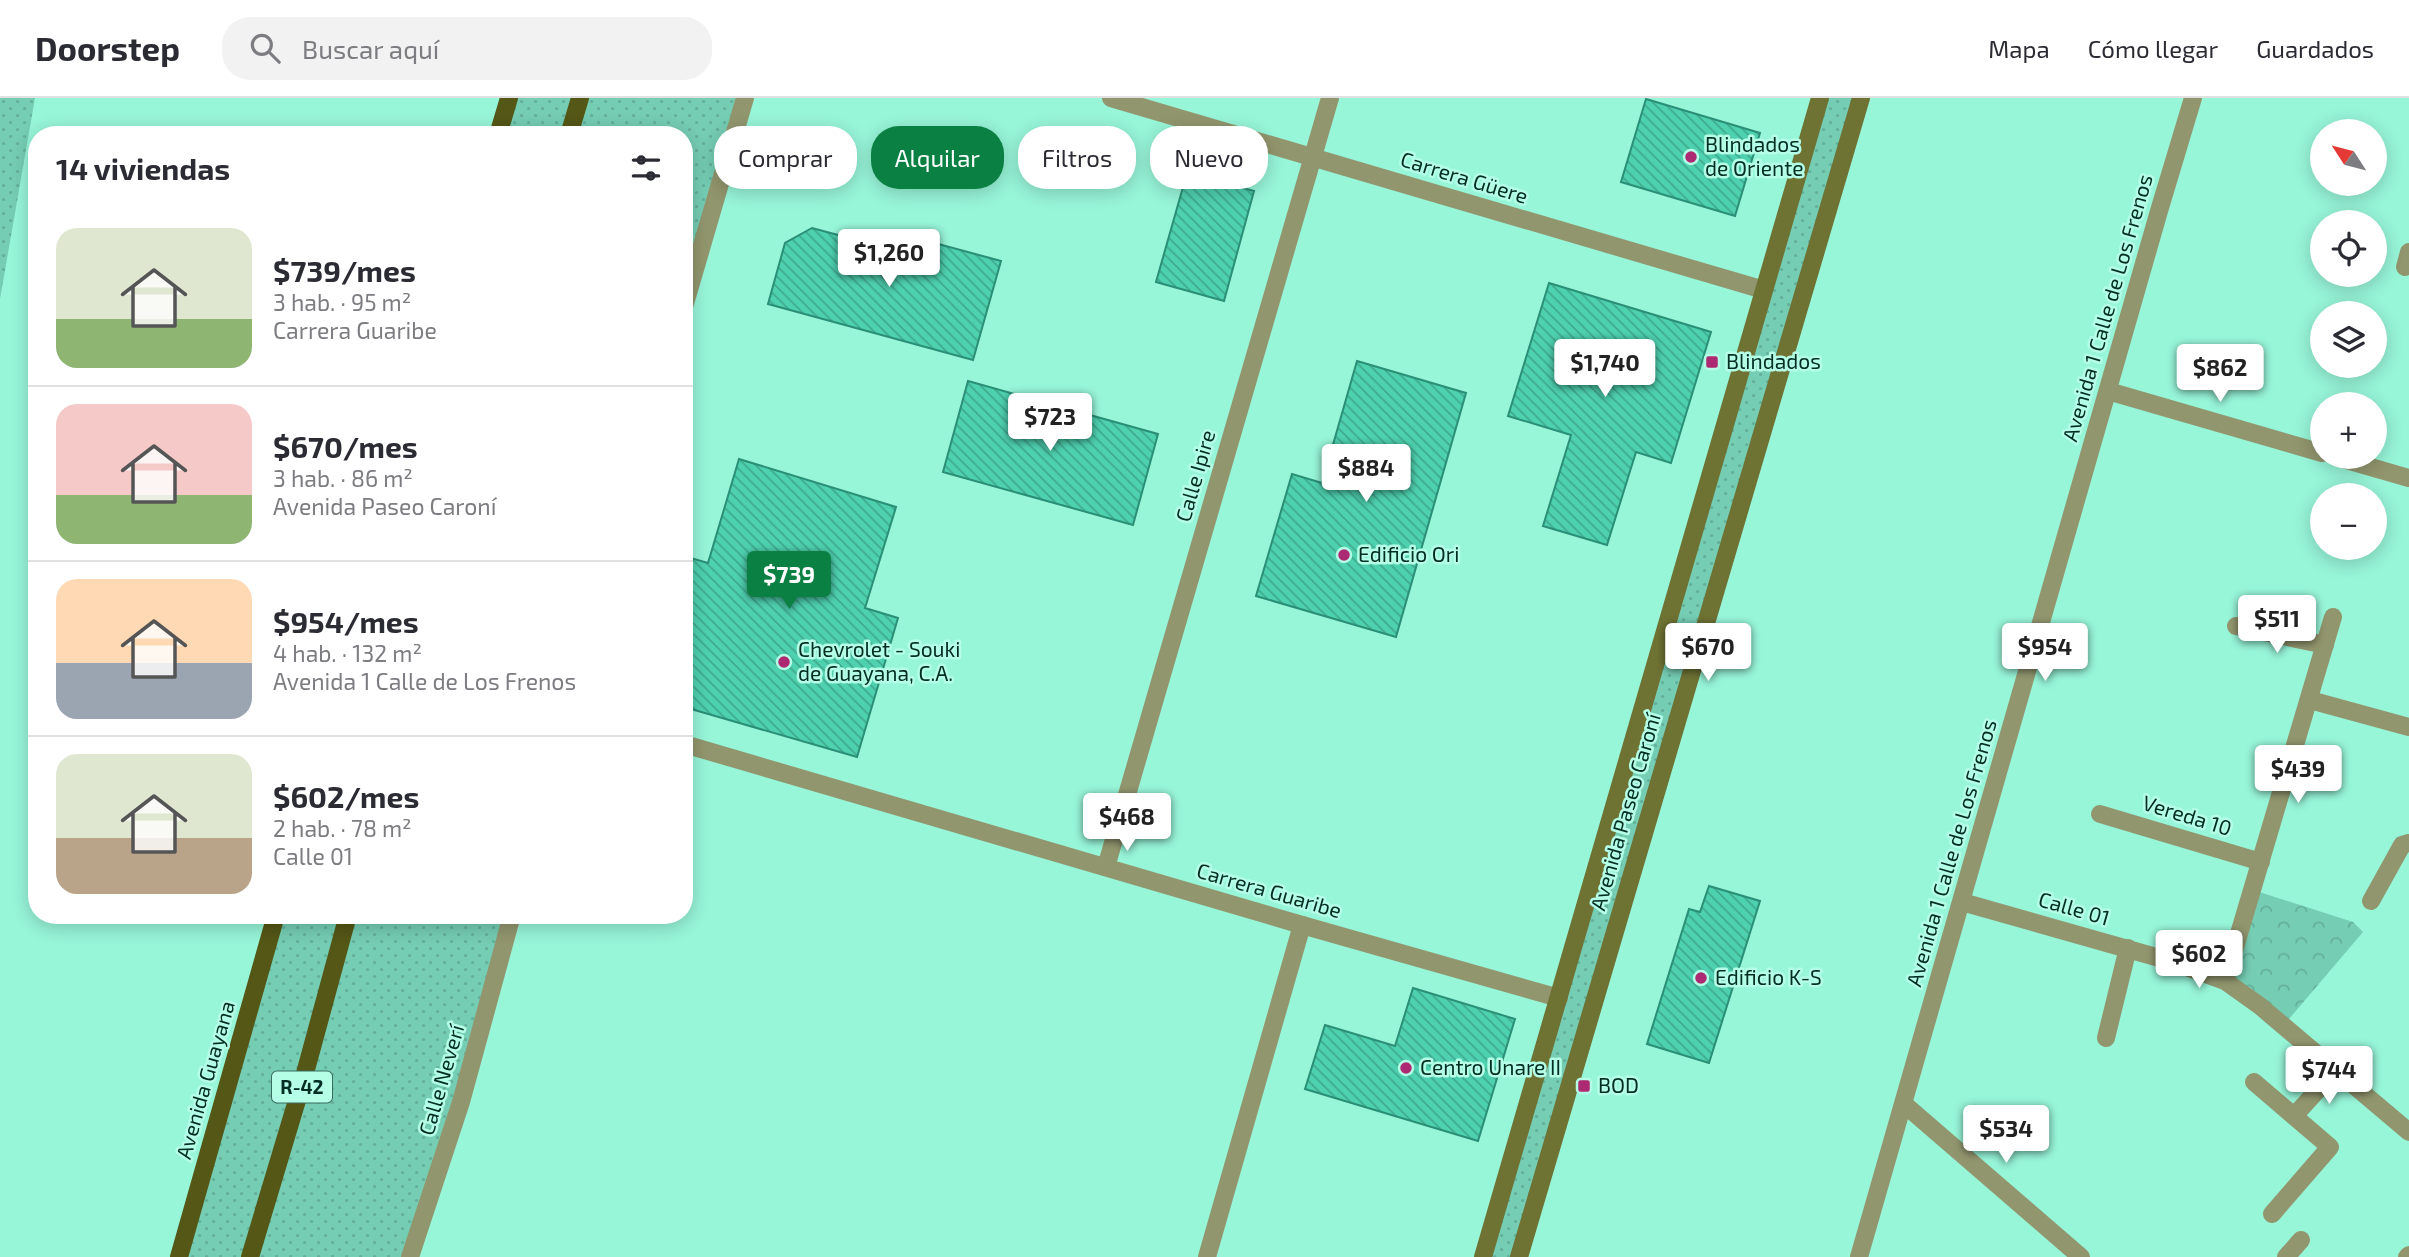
<!DOCTYPE html>
<html lang="es">
<meta charset="utf-8">
<style>
:root{--surface:#fff;--page:#f2f2f3;--text:#2b2b33;--muted:#7c7c81;--line:#e1e1e2;--accent:#0b8043}
body{margin:0;font-family:"Exo 2",sans-serif;background:var(--page);color:var(--text);height:100vh;display:flex;flex-direction:column;font-size:26px;white-space:nowrap}
*{box-sizing:border-box;margin:0}
p{font-size:23px;color:var(--muted)}
.icon{flex:none;width:38px;height:38px;fill:none;stroke:currentColor;stroke-width:2;stroke-linecap:round;stroke-linejoin:round}
.map{position:relative;flex:1;overflow:hidden}
.side{position:absolute;left:28px;top:28px;width:665px;height:798px;display:flex;flex-direction:column;background:var(--surface);border-radius:28px;box-shadow:0 4px 18px #0003}
.side>*{flex:none}
.guide{position:absolute;left:714px;top:28px;width:665px;height:63px;display:flex;gap:14px}
.needle{width:46px;rotate:306deg}
.controls{position:absolute;left:2310px;top:21px;display:grid;gap:14px}
.controls a{display:grid;place-items:center;width:77px;height:77px;border-radius:50%;background:var(--surface);box-shadow:0 4px 18px #0003;font-size:35px}
.price{position:absolute;translate:-50% -60px;padding:0 16px;border-radius:7px;background:#fff;color:#222;font-size:23px;line-height:46px;filter:drop-shadow(0 2px 4px #0008)}
.price::after{content:'';position:absolute;left:50%;top:42px;width:21px;height:16px;margin-left:-10px;background:inherit;clip-path:polygon(0 0,100% 0,50% 100%)}
.price.current{background:var(--accent);color:#fff}
ul{padding:0;list-style:none}
li{display:flex;align-items:center;gap:21px;height:175px;padding:0 28px}
li+li{border-top:2px solid var(--line)}
li span{display:grid;place-items:center;flex:none;width:196px;height:140px;border-radius:21px;color:#555}
li>.icon{margin-inline-start:auto}
span .icon{width:84px;height:84px;fill:#fffc;stroke-width:1}
li b{font-size:30px}
h2{display:flex;justify-content:space-between;align-items:center;height:84px;padding:0 28px;font-size:30px}
.chip{padding:0 24px;border-radius:28px;background:var(--surface);box-shadow:0 4px 18px #0003;font-size:24px;line-height:63px}
.chip.current{background:var(--accent);color:#fff}
header{display:flex;align-items:center;gap:42px;box-sizing:border-box;height:98px;padding:0 35px;background:var(--surface);border-bottom:2px solid var(--line)}
header strong{font-size:33px}
nav{display:flex;gap:38px;margin-inline-start:auto;font-size:24px}
.search{width:490px;height:63px;background:var(--page);display:flex;align-items:center;gap:18px;box-sizing:border-box;padding:0 24px;border-radius:28px;color:var(--muted);font-size:26px}
.map>svg:first-child{display:block}
.grass{fill:url(#grass-dots)}
.park{fill:url(#park-crowns)}
.building{fill:url(#building-back-hatch);stroke:#2a8f76;stroke-width:2}
.lines{fill:none;stroke-linecap:round;stroke-linejoin:round}
.street{stroke:#92966e;stroke-width:18}
.secondary{stroke:#6e7233;stroke-width:18}
.primary{stroke:#545716;stroke-width:18}
.poi-dot{fill:#ad2971;stroke:#b5ffe7;stroke-width:2.5}
.labels{text-anchor:middle;stroke-width:5;stroke-linejoin:round;paint-order:stroke}
.shield{fill:#b5ffe7;stroke:#386c5e;stroke-width:2}
.shield-label{font-size:19px;font-weight:bold;fill:#022d23}
.poi-label{font-size:21px;fill:#022d23;stroke:#b5ffe7;text-anchor:start}
.street-label{font-size:21px;fill:#022d23;stroke:#b5ffe7}
</style>
<header>
<strong>Doorstep</strong>
<div class="search"><svg class="icon" aria-label="search" viewBox="0 0 24 24"><circle cx="10" cy="10" r="6"/><path d="M15 15l6 6"/></svg>Buscar aquí</div>
<nav><a>Mapa</a><a>Cómo llegar</a><a>Guardados</a></nav>
</header>
<div class="map">
<svg width="2409" height="1159" viewBox="0 0 2409 1159">
<defs>
<pattern id="grass-dots" width="8" height="8" patternUnits="userSpaceOnUse" patternTransform="scale(1.75)"><rect width="8" height="8" fill="#75cdb3"/><path d="M2 2h.1M6 6h.1" fill="none" stroke="#64b09a" stroke-width="1.8" stroke-linecap="round"/></pattern>
<pattern id="park-crowns" width="20" height="18" patternUnits="userSpaceOnUse" patternTransform="scale(1.75)"><rect width="20" height="18" fill="#75cdb3"/><path d="M2 6a3 3 0 1 1 6 0M12 15a3 3 0 1 1 6 0" fill="none" stroke="#64b09a"/></pattern>
<pattern id="building-back-hatch" width="6" height="6" patternUnits="userSpaceOnUse" patternTransform="scale(1.75)"><rect width="6" height="6" fill="#4ed1af"/><path d="M-1 5l2 2M0 0l6 6M5-1l2 2" fill="none" stroke="#3faa8e"/></pattern>
</defs>
<rect width="100%" height="100%" fill="#97f5d8"/>
<g class="grass">
<polygon points="0,0 35,0 0,201"/>
<polygon points="509,0 745,0 684,209 684,37 498,37"/>
<polygon points="1820,0 1861,0 1519,1159 1483,1159"/>
<polygon points="276,817 510,817 410,1159 179,1159"/>
</g>
<polygon class="park" points="2253,792 2353,824 2363,834 2283,928 2225,883"/>
<g class="building">
<polygon points="1646,1 1760,35 1735,118 1621,84"/>
<polygon points="1187,75 1254,93 1224,203 1156,184"/>
<polygon points="812,130 916,158 920,141 1001,163 973,262 768,206 785,145"/>
<polygon points="1549,185 1711,234 1671,365 1636,354 1607,447 1543,428 1571,337 1508,318"/>
<polygon points="1357,263 1466,295 1396,539 1256,498 1292,376 1322,385"/>
<polygon points="968,283 1158,336 1133,427 943,374"/>
<polygon points="739,361 896,409 865,510 898,520 857,659 684,609 684,458 708,465"/>
<polygon points="1709,788 1760,803 1709,965 1647,946 1689,811 1700,814"/>
<polygon points="1413,890 1515,921 1478,1043 1305,991 1325,927 1395,948"/>
</g>
<g class="lines">
<g class="street">
<polyline points="1111,0 1764,192"/>
<polyline points="2405,169 2409,154"/>
<polyline points="684,209 745,0"/>
<polyline points="2108,293 2322,355"/>
<polyline points="2336,359 2409,380"/>
<polyline points="2236,528 2325,547"/>
<polyline points="2310,602 2409,629"/>
<polyline points="684,646 1302,827 1559,900"/>
<polyline points="2100,716 2261,764"/>
<polyline points="1106,769 1330,0"/>
<polyline points="2371,803 2402,747 2409,745"/>
<polyline points="1962,804 2170,863 2225,883 2260,908 2409,1034"/>
<polyline points="2225,883 2333,519"/>
<polyline points="2106,940 2128,850"/>
<polyline points="2254,984 2330,1049 2272,1116"/>
<polyline points="1904,1006 2081,1159"/>
<polyline points="2294,1018 2336,972"/>
<polyline points="410,1159 461,1004 512,817"/>
<polyline points="1207,1159 1302,827"/>
<polyline points="1859,1159 2159,113 2193,0"/>
<polyline points="2286,1159 2301,1142"/>
<polyline points="2407,1159 2409,1157"/>
</g>
<g class="secondary">
<polyline points="1483,1159 1820,0"/>
<polyline points="1519,1159 1861,0"/>
</g>
<g class="primary">
<polyline points="498,37 509,0"/>
<polyline points="569,37 580,0"/>
<polyline points="179,1159 276,817"/>
<polyline points="250,1159 304,979 348,817"/>
</g>
</g>
<g class="poi-dot">
<circle cx="1691" cy="59" r="7"/>
<rect x="1705" y="257" width="14" height="14" rx="3.5"/>
<circle cx="1344" cy="457" r="7"/>
<circle cx="784" cy="564" r="7"/>
<circle cx="1701" cy="880" r="7"/>
<circle cx="1406" cy="970" r="7"/>
<rect x="1577" y="981" width="14" height="14" rx="3.5"/>
</g>
<g class="labels">
<rect class="shield" x="272" y="973.5" width="60" height="31" rx="5"/>
<g class="shield-label">
<text x="302" y="996">R-42</text>
</g>
<g class="poi-label">
<text x="1705" y="54">Blindados<tspan x="1705" dy="24">de Oriente</tspan></text>
<text x="1726" y="271">Blindados</text>
<text x="1358" y="464">Edificio Ori</text>
<text x="798" y="559">Chevrolet - Souki<tspan x="798" dy="24">de Guayana, C.A.</tspan></text>
<text x="1715" y="887">Edificio K-S</text>
<text x="1420" y="977">Centro Unare II</text>
<text x="1598" y="995">BOD</text>
</g>
<g class="street-label">
<text transform="translate(1464 80) rotate(17)" y="7">Carrera Güere</text>
<text transform="translate(2108 210) rotate(-74)" y="7">Avenida 1 Calle de Los Frenos</text>
<text transform="translate(1196 378) rotate(-74)" y="7">Calle Ipire</text>
<text transform="translate(1626 714) rotate(-74)" y="7">Avenida Paseo Caroní</text>
<text transform="translate(2187 718) rotate(17)" y="7">Vereda 10</text>
<text transform="translate(1952 755) rotate(-74)" y="7">Avenida 1 Calle de Los Frenos</text>
<text transform="translate(1269 793) rotate(16)" y="7">Carrera Guaribe</text>
<text transform="translate(2074 811) rotate(16)" y="7">Calle 01</text>
<text transform="translate(206 982) rotate(-74)" y="7">Avenida Guayana</text>
<text transform="translate(442 982) rotate(-74)" y="7">Calle Neverí</text>
</g>
</g>
</svg>
<div class="controls">
<a><svg class="needle" viewBox="-14 -14 28 28"><path d="M0-13l5 13h-10z" fill="#e53935"/><path d="M0 13l5-13h-10z" fill="#7c7c81"/></svg></a>
<a><svg class="icon" aria-label="locate" viewBox="0 0 24 24"><circle cx="12" cy="12" r="6"/><path d="M12 2v4M12 18v4M2 12h4M18 12h4"/></svg></a>
<a><svg class="icon" aria-label="layers" viewBox="0 0 24 24"><path d="M12 4l9 5-9 5-9-5zM3 14l9 5 9-5"/></svg></a>
<a>+</a>
<a>−</a>
</div>
<b class="price" style="left:889px;top:191px">$1,260</b>
<b class="price" style="left:1605px;top:301px">$1,740</b>
<b class="price" style="left:2220px;top:306px">$862</b>
<b class="price" style="left:1050px;top:355px">$723</b>
<b class="price" style="left:1366px;top:406px">$884</b>
<b class="price current" style="left:789px;top:513px">$739</b>
<b class="price" style="left:2277px;top:557px">$511</b>
<b class="price" style="left:1708px;top:585px">$670</b>
<b class="price" style="left:2045px;top:585px">$954</b>
<b class="price" style="left:2298px;top:707px">$439</b>
<b class="price" style="left:1127px;top:755px">$468</b>
<b class="price" style="left:2199px;top:892px">$602</b>
<b class="price" style="left:2329px;top:1008px">$744</b>
<b class="price" style="left:2006px;top:1067px">$534</b>
<div class="guide">
<a class="chip">Comprar</a>
<a class="chip current">Alquilar</a>
<a class="chip">Filtros</a>
<a class="chip">Nuevo</a>
</div>
<section class="side">
<h2>14 viviendas<svg class="icon" aria-label="filters" viewBox="0 0 24 24"><path d="M4 7h16M4 17h16"/><circle cx="9" cy="7" r="2"/><circle cx="15" cy="17" r="2"/></svg></h2>
<ul>
<li><span style="background:linear-gradient(#dfe7d0 65%,#8fb573 0)"><svg class="icon" aria-label="home" viewBox="0 0 24 24"><path d="M3 11l9-7 9 7M6 9v11h12V9"/></svg></span><div><b>$739/mes</b><p>3 hab. · 95 m²</p><p>Carrera Guaribe</p></div></li>
<li><span style="background:linear-gradient(#f6c9c9 65%,#8fb573 0)"><svg class="icon" aria-label="home" viewBox="0 0 24 24"><path d="M3 11l9-7 9 7M6 9v11h12V9"/></svg></span><div><b>$670/mes</b><p>3 hab. · 86 m²</p><p>Avenida Paseo Caroní</p></div></li>
<li><span style="background:linear-gradient(#ffd9b3 60%,#9aa5b1 0)"><svg class="icon" aria-label="home" viewBox="0 0 24 24"><path d="M3 11l9-7 9 7M6 9v11h12V9"/></svg></span><div><b>$954/mes</b><p>4 hab. · 132 m²</p><p>Avenida 1 Calle de Los Frenos</p></div></li>
<li><span style="background:linear-gradient(#dfe7d0 60%,#b9a48a 0)"><svg class="icon" aria-label="home" viewBox="0 0 24 24"><path d="M3 11l9-7 9 7M6 9v11h12V9"/></svg></span><div><b>$602/mes</b><p>2 hab. · 78 m²</p><p>Calle 01</p></div></li>
</ul>
</section>
</div>
